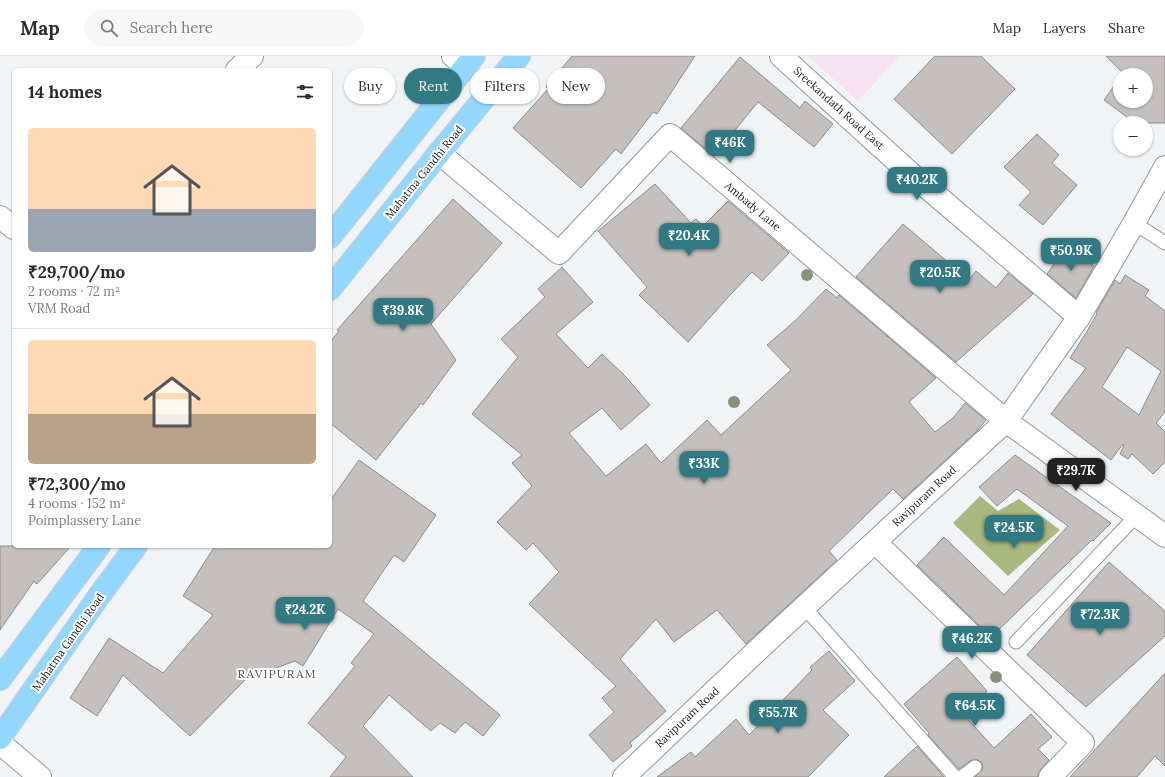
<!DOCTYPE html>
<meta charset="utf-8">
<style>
:root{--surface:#fff;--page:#f7f7f7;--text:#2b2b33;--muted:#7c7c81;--line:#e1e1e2;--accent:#327a83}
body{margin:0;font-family:Lora,serif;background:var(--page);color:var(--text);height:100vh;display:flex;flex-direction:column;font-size:15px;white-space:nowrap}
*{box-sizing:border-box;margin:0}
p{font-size:13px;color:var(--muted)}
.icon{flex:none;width:22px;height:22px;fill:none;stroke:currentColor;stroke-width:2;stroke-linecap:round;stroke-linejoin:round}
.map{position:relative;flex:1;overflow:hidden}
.details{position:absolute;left:12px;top:12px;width:320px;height:480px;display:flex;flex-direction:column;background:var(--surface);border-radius:6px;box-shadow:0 1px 3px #0004}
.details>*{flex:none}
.banner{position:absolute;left:344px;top:12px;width:380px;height:36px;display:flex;gap:8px}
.controls{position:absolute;left:1113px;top:12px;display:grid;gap:8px}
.controls a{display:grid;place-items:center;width:40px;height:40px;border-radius:50%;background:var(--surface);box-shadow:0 1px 3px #0004;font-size:20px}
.price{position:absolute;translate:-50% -34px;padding:0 9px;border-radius:8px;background:var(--accent);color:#fff;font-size:13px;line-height:26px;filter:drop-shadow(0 1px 2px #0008)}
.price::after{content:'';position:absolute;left:50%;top:24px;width:12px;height:9px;margin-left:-6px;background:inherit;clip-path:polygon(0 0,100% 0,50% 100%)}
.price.on{background:#222;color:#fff}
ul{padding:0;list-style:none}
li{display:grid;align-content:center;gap:8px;height:212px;padding:0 16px}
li+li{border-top:1px solid var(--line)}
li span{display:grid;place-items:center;height:124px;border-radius:6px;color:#555}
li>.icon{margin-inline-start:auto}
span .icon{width:72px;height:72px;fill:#fffc;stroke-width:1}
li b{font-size:17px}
h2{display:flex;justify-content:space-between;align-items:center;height:48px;padding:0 16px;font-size:17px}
.chip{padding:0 14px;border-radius:18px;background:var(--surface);box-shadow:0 1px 3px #0004;font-size:14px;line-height:36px}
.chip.on{background:var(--accent);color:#fff}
header{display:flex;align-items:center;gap:24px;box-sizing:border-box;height:56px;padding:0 20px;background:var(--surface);border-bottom:1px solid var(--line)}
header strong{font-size:19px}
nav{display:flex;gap:22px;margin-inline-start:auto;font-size:14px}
.search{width:280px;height:36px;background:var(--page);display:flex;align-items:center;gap:10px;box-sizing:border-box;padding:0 14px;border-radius:22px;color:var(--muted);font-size:15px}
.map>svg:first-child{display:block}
.medical{fill:#f8e2f0}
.forest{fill:#a8b87e}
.building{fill:#c5c0be;stroke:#908b8a;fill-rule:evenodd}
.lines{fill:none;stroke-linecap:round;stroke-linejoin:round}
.lane-casing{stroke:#95999c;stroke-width:15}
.street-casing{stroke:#95999c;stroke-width:24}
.secondary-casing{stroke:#95999c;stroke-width:24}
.primary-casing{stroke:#cececf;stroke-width:24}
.lane{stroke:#fff;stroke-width:13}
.street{stroke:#fff;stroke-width:22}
.secondary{stroke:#fff;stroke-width:22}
.primary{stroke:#93d7ff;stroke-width:22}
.tree{fill:#8a917a}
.labels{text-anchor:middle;stroke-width:4;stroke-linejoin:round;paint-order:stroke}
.street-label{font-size:11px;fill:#212224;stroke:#fff}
.neighbourhood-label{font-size:12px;letter-spacing:1px;fill:#535759;stroke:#fff}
</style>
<header>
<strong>Map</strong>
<div class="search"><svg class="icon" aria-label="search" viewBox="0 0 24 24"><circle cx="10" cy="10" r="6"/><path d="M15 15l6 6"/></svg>Search here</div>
<nav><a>Map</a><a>Layers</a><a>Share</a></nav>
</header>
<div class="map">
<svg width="1165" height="721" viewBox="0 0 1165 721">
<rect width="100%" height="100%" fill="#f0f4f7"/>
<polygon class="medical" points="808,0 899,0 858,45"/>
<polygon class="forest" points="980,440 998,455 1019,443 1060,474 1008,520 953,467"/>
<g class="building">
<polygon points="572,0 695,0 657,58 653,56 621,98 616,93 581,132 513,72 548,33 546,31"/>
<polygon points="935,0 981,0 1015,33 952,98 894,43"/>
<polygon points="1106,0 1165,0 1165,67 1137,67 1132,63 1131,64 1104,44 1120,21 1120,45 1146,45 1146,19 1122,19 1123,17"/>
<polygon points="740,1 800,52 805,45 833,68 814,91 758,46 714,100 681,72"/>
<polygon points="1037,78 1059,99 1052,107 1077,129 1043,169 1019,149 1031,136 1004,111"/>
<polygon points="655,128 691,167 696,163 703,170 728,145 789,197 762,225 752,216 731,238 688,286 639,239 647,231 598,175"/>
<polygon points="453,143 502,187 431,268 456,304 423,349 421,347 376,404 330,367 330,286 339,275 337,274"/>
<polygon points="903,168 969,224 976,215 996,232 1008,217 1033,238 956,306 856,221"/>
<polygon points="1066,191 1094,210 1076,242 1047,218"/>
<polygon points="562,211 593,246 556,278 588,312 602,298 626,321 650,349 621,374 602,352 569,377 606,420 646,388 661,407 707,364 721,379 791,314 767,289 796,264 826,233 837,242 839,239 936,322 909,346 935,376 953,362 965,347 986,364 977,375 903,443 893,433 829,495 837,504 746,588 717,554 674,586 656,563 620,603 666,655 630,687 632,690 613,706 589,679 614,656 602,642 616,630 529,548 559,516 533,487 526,494 497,466 532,430 512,407 522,399 472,358 518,301 501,283 545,241 538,233"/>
<path d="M1125,219L1149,234L1145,240L1165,255V356L1156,367L1165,376V406L1153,418L1132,398L1128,403L1120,398L1124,389L1123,388L1111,404L1051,358L1086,312L1070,302L1086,277L1097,258L1096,257L1115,224L1120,228ZM1127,291L1161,315L1139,359L1102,331Z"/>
<polygon points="1015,399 1111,467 1093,485 1092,484 991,581 917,509 944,481 1004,539 1068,470 1017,433 997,450 979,431"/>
<polygon points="359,404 436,459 404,506 394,499 363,545 500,659 483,680 465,666 455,677 440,667 431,675 389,639 363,670 413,721 330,721 346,701 308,667 355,610 351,607 374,578 338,553 303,610 295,605 246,623 190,680 123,619 97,660 70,642 109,582 163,617 213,559 183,540 215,490 330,490 330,445"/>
<polygon points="0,490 71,490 37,528 34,525 0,574"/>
<polygon points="1109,506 1165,555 1165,580 1086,651 1027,599"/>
<polygon points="829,595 855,625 823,654 849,679 808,721 657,721 691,696 695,701 736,663 749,679 812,614 810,611"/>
<polygon points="957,601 987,635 964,659 994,692 1031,658 1052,681 1038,693 1049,704 1041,713 1038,718 1038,721 975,721 982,714 983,710 981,706 978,704 974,703 970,705 959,713 928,679 929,677 904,648"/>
<polygon points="1165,617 1165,710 1155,700 1137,721 1070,721"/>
<polygon points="917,690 944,721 884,721"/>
</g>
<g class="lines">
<g class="lane-casing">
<g id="lane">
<polyline points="1134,167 1165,187"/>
<polyline points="804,551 955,721"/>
<polyline points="1016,586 1137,459"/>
<polyline points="962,721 975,711"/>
</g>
</g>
<g class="street-casing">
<g id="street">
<polyline points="453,0 466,10"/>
<polyline points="237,14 252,0"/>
<polyline points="439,97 559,197 670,79 1006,365 1165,480"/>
<polyline points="0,161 14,172"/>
<polyline points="875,486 1083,687 1050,721"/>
</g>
</g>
<g class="secondary-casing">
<g id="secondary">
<polyline points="781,0 910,117 1079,261"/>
<polyline points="0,687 40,721"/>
<polyline points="624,721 762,590 1006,365 1079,261 1134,167 1165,111"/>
</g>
</g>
<g class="primary-casing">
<g id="primary">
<polyline points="330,181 474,0"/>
<polyline points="330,233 439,97 519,0"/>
<polyline points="0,623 99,490"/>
<polyline points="0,682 99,540 136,490"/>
</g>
</g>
<use href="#lane" class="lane"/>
<use href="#street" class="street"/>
<use href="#secondary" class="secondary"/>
<use href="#primary" class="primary"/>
</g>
<g class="tree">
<circle cx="807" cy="219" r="6"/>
<circle cx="734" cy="346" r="6"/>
<circle cx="996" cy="621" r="6"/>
</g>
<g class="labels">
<g class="street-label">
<text transform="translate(839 52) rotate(42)" y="4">Sreekandath Road East</text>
<text transform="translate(424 116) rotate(-51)" y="4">Mahatma Gandhi Road</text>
<text transform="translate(753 150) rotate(40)" y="4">Ambady Lane</text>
<text transform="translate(924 440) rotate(-43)" y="4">Ravipuram Road</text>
<text transform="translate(68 586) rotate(-55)" y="4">Mahatma Gandhi Road</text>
<text transform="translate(687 661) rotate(-43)" y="4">Ravipuram Road</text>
</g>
<g class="neighbourhood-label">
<text x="277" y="622">RAVIPURAM</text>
</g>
</g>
</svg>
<div class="controls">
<a>+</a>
<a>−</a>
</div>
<b class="price" style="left:730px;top:108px">₹46K</b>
<b class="price" style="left:917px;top:145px">₹40.2K</b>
<b class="price" style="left:689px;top:201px">₹20.4K</b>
<b class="price" style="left:1071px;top:216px">₹50.9K</b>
<b class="price" style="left:940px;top:238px">₹20.5K</b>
<b class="price" style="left:403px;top:276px">₹39.8K</b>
<b class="price" style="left:704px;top:429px">₹33K</b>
<b class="price on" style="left:1076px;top:436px">₹29.7K</b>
<b class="price" style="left:1014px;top:493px">₹24.5K</b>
<b class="price" style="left:305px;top:575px">₹24.2K</b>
<b class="price" style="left:1100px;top:580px">₹72.3K</b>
<b class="price" style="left:972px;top:604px">₹46.2K</b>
<b class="price" style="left:975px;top:671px">₹64.5K</b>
<b class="price" style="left:778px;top:678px">₹55.7K</b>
<div class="banner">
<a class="chip">Buy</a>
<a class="chip on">Rent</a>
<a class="chip">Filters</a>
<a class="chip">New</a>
</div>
<section class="details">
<h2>14 homes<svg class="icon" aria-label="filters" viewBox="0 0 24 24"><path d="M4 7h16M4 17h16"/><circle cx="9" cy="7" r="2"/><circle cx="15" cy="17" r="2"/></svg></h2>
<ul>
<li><span style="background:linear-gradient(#ffd9b3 65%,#9aa5b1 0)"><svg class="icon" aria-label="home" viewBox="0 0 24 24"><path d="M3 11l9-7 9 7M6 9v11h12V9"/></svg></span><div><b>₹29,700/mo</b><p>2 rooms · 72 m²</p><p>VRM Road</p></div></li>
<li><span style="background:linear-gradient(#ffd9b3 60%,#b9a48a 0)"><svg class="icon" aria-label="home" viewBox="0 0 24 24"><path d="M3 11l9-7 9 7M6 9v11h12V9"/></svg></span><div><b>₹72,300/mo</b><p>4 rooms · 152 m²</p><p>Poimplassery Lane</p></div></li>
</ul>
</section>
</div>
